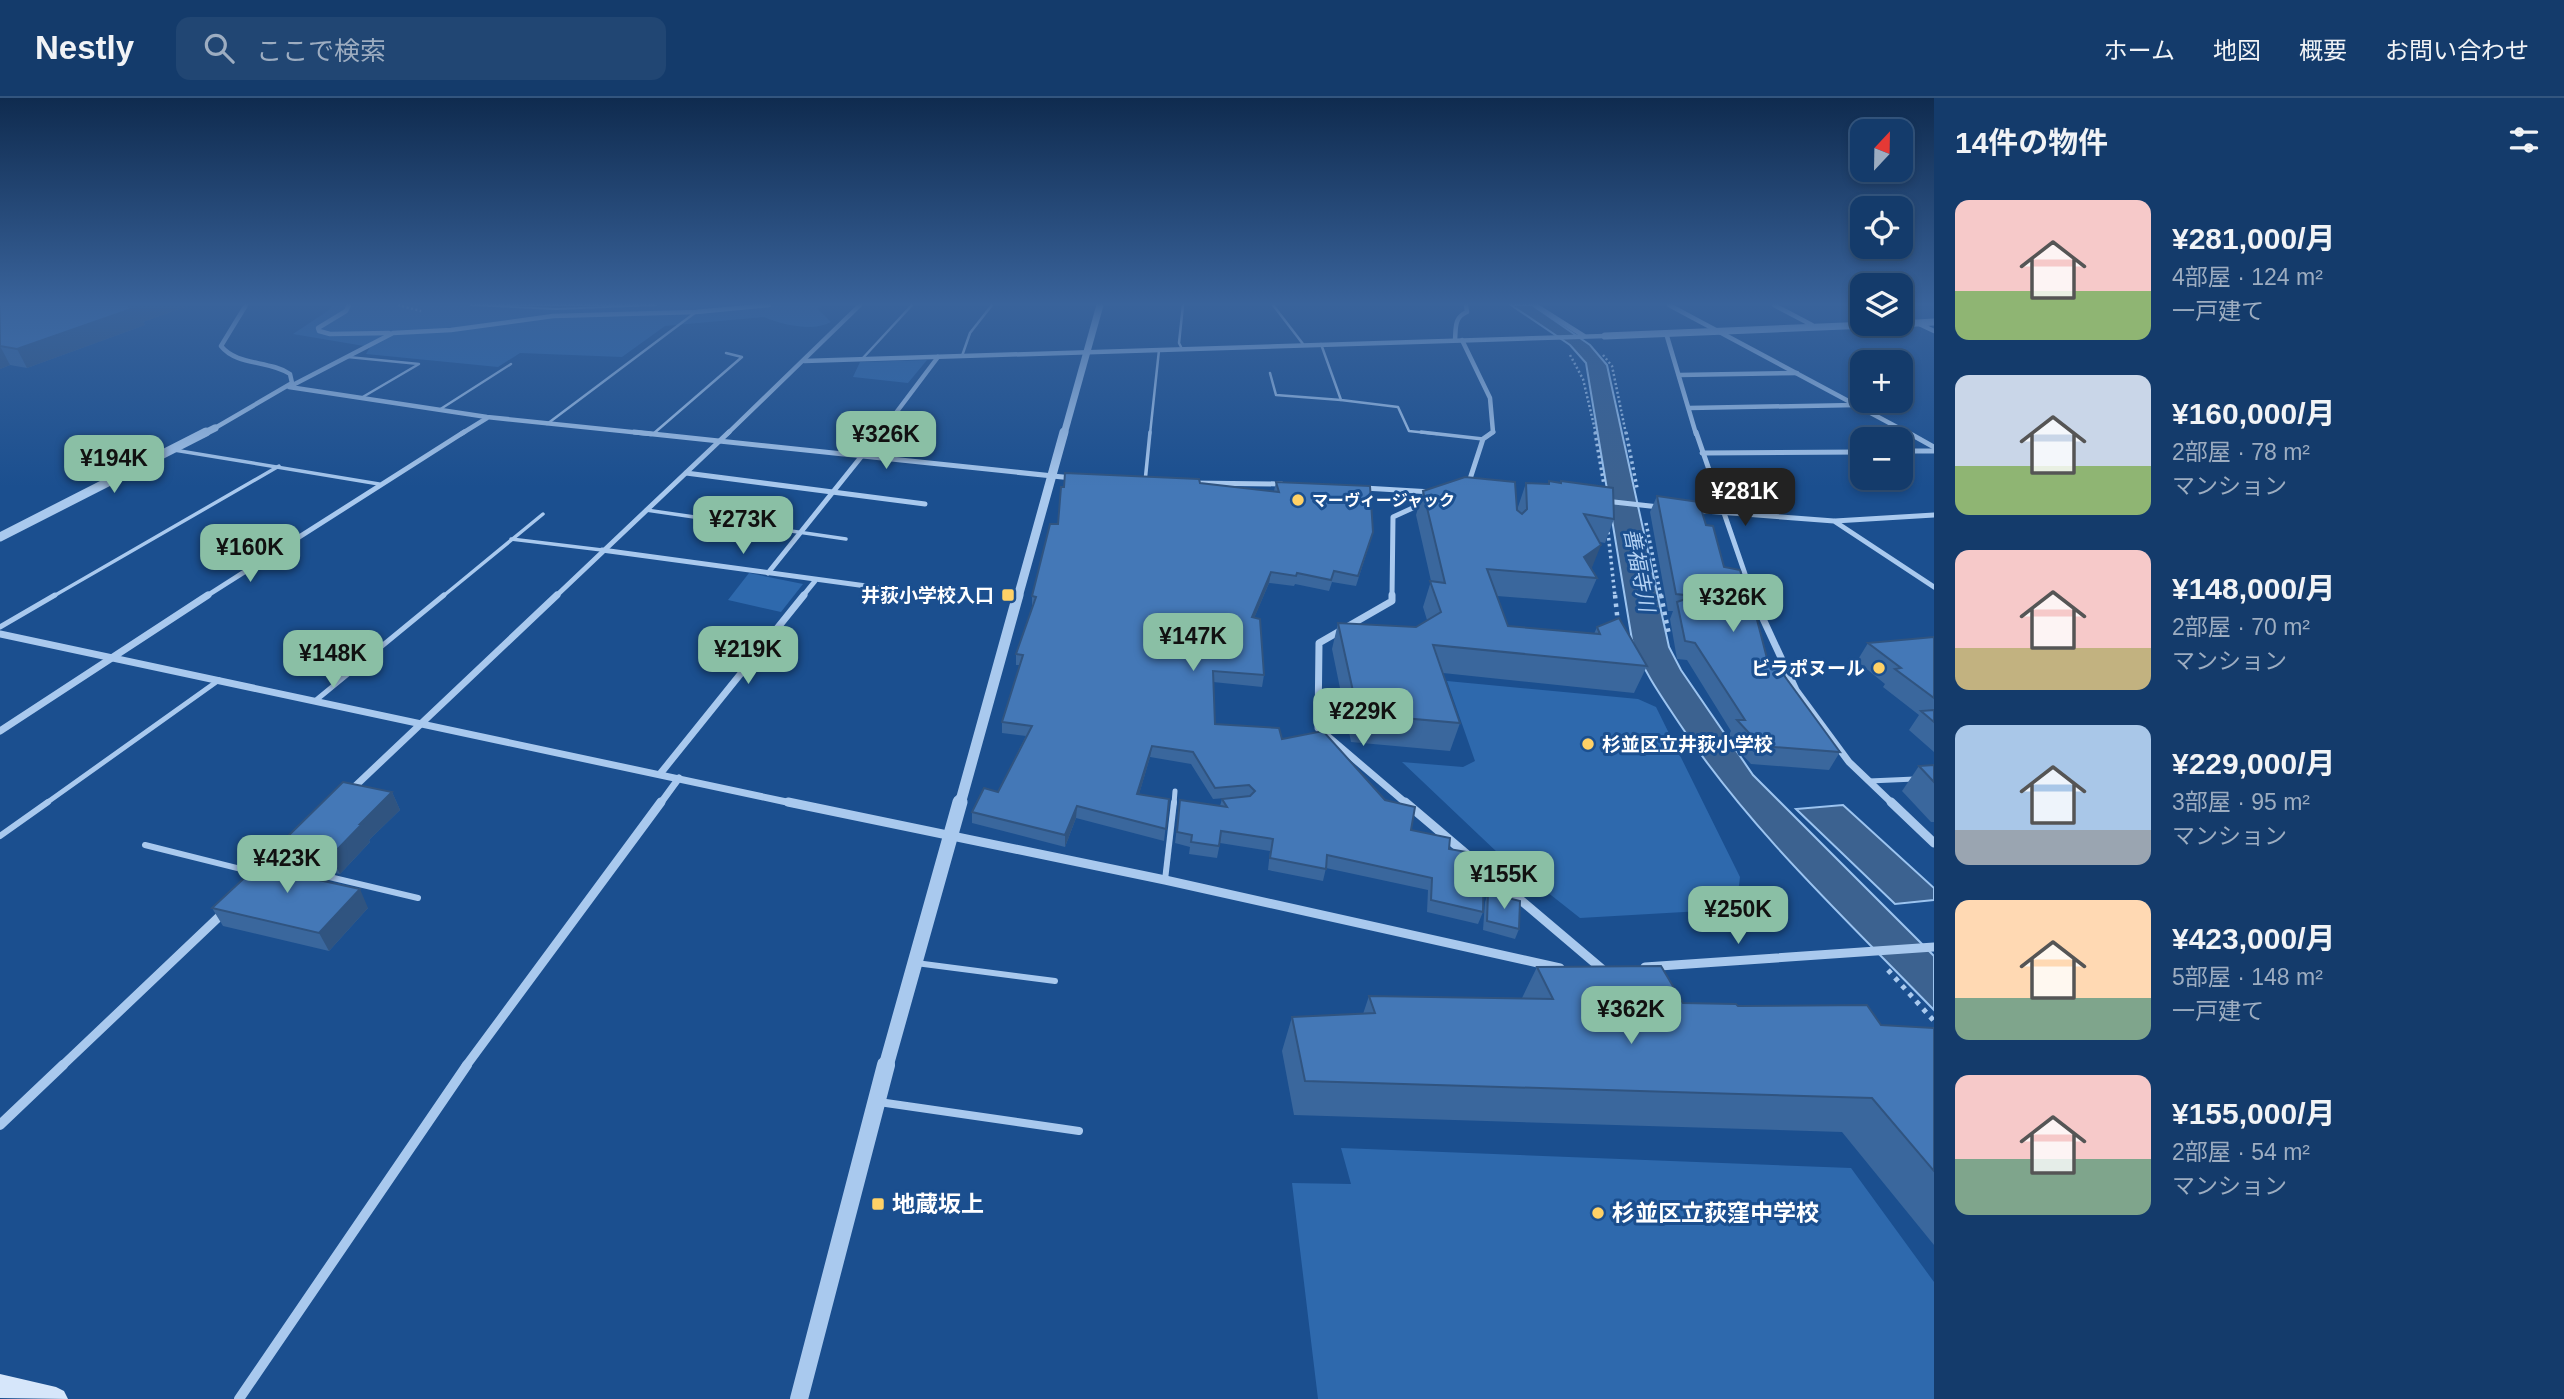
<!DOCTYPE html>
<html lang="ja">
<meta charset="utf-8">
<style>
:root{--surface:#143b6b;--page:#214673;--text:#f1f3f6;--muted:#9dadc1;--line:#33557e;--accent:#8abfa5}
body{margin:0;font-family:Arial,"Noto Sans JP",sans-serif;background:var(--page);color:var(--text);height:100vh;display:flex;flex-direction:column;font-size:26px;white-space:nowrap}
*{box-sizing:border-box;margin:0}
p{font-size:23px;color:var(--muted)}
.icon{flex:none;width:38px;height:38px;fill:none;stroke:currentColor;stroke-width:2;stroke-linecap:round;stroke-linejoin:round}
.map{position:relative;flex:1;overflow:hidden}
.sheet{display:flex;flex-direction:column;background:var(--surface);width:630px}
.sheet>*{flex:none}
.needle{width:46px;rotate:22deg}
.tools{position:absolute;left:1850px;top:21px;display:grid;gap:14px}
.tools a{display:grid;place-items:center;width:63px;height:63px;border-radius:14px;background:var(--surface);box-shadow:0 4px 10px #0003,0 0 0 2px var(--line);font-size:35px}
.price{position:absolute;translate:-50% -60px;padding:0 16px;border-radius:14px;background:var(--accent);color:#111;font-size:23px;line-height:46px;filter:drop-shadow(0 2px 4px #0008)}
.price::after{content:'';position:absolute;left:50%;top:42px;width:21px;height:16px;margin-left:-10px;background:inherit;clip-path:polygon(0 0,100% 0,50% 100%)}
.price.active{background:#222;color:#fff}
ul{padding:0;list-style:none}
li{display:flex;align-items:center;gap:21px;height:175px;padding:0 21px}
li span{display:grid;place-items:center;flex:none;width:196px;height:140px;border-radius:14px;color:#555}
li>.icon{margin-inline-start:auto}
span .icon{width:84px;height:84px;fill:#fffc;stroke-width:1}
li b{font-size:30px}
h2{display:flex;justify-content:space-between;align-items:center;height:84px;padding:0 21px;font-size:30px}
header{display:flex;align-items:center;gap:42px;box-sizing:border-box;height:98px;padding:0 35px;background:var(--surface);border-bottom:2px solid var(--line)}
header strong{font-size:33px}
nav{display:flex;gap:38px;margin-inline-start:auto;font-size:24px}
.search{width:490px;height:63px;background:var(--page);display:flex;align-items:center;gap:18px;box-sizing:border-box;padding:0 24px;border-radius:14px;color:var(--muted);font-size:26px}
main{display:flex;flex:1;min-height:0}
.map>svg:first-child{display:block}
.green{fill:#2e69ad}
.water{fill:#3c6290;stroke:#9cc4f0;stroke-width:2}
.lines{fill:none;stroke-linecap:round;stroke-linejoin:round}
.path-far3{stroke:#a9c9ee;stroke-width:2.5;stroke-dasharray:2 2.5;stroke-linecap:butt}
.path-far2{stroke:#a9c9ee;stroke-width:3.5;stroke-dasharray:2.5 3.5;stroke-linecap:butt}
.path-far1{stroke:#a9c9ee;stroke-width:4.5;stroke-dasharray:3.5 5;stroke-linecap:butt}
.path{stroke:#a9c9ee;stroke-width:5;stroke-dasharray:4.5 6;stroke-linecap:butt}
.service-far4{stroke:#a9c9ee;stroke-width:2.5}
.service-far3{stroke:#a9c9ee;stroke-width:3.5}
.service-far2{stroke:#a9c9ee;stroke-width:5}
.service-far1{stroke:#a9c9ee;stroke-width:6}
.service{stroke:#a9c9ee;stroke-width:8}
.minor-far4{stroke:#a9c9ee;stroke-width:4.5}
.minor-far3{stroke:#a9c9ee;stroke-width:5}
.minor-far2{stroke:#a9c9ee;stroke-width:7}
.minor-far1{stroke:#a9c9ee;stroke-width:9}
.minor{stroke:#a9c9ee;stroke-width:10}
.tertiary-far4{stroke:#a9c9ee;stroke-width:7}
.tertiary-far3{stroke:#a9c9ee;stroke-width:9}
.tertiary-far2{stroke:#a9c9ee;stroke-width:11}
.tertiary-far1{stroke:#a9c9ee;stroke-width:15}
.tertiary{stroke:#a9c9ee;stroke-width:18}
.secondary{fill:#d6e6fa;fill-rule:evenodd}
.wall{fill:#3a679d}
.shaded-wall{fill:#305480}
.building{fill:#4478b7;stroke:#305480;stroke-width:2}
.poi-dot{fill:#ffd166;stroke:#1b4f8f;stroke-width:2.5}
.labels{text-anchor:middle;stroke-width:6;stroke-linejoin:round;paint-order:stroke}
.far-poi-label{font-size:16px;font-weight:bold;fill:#fff;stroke:#1b4f8f;text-anchor:start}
.poi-label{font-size:19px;font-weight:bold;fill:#fff;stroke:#1b4f8f;text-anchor:end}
.water-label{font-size:21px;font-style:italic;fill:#b5d3f5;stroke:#1b4f8f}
.near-poi-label{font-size:23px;font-weight:bold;fill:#fff;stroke:#1b4f8f;text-anchor:start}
</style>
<header>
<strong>Nestly</strong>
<div class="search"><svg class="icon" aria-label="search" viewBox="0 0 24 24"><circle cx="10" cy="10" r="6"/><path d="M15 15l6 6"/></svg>ここで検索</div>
<nav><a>ホーム</a><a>地図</a><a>概要</a><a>お問い合わせ</a></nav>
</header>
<main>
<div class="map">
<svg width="1934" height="1301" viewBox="0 0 1934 1301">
<rect width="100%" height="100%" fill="#1b4f8f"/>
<g class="green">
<path d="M333,207H822L818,211L831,224C813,234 783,227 764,219L665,228L622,259L520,255L498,269L366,256L370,249L293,236L329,212Z"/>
<polygon points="927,262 908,285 853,279 860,264"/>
<polygon points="749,475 803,486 781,514 728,502"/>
<polygon points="1447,583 1638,601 1656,609 1740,779 1736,811 1580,820 1499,756 1402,664 1463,669 1475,663"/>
<polygon points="1341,1050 1851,1070 1934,1184 1934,1301 1318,1301 1292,1085 1351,1086"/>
</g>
<g class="water">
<polygon points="470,207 657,207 556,211"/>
<path d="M1511,207H1532L1590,247L1607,267L1669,549L1681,572L1753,677L1934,858V912C1845,820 1750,732 1679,625C1661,598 1643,573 1632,542L1586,265L1570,247Z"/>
<polygon points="1843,707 1934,790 1934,802 1895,806 1796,711"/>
</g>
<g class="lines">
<g class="path-far3">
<polyline points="398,207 421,213"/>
<polyline points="1570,257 1583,281 1596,336"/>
<polyline points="1603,257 1612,268 1626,336"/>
</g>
<g class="path-far2">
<polyline points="1595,334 1604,387"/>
<polyline points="1626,334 1637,390"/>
<polyline points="1646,425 1661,499"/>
<polyline points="1608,434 1615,499"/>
</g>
<g class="path-far1">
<polyline points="1615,497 1618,526"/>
<polyline points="1661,497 1669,537"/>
</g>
<polyline class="path" points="1888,872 1934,923"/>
<g class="service-far4">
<polyline points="1273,207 1303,246"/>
<polyline points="1321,246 1341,302 1398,309 1409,333 1437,336"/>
<polyline points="1182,251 1179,245 1183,207"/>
<polyline points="962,258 970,235 992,207"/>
<polyline points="348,259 419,266 361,300"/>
<polyline points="862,261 912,207"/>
<polyline points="1270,275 1276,297 1341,302"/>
<polyline points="439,312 511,266"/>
<polyline points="547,326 696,214"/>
<polyline points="653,336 742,259 726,255"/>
<polyline points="1150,336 1159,252"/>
</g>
<g class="service-far3">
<polyline points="1421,334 1483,341"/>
<polyline points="174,352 379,386"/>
<polyline points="1145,384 1150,334"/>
<polyline points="646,412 846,441"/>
<polyline points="511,441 602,452"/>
<polyline points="52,499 279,368"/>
<polyline points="442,499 543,416"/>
</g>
<g class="service-far2">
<polyline points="0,529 55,497"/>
<polyline points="315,603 444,497"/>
<polyline points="1869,683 1915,681"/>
<polyline points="45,706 219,582"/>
<polyline points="1174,706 1175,693"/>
</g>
<g class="service-far1">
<polyline points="0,738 48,704"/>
<polyline points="145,747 257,775"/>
<polyline points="321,777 418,800"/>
<polyline points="1165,782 1174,704"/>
<polyline points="916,865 1055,883"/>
</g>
<polyline class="service" points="879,1004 1079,1033"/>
<g class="minor-far4">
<polyline points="349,207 346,213 318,230 319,233 330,236 389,235"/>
<polyline points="1535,207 1584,238"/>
<polyline points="1669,207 1910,336"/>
<polyline points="1774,207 1812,227"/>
<polyline points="1900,217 1934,233"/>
<polyline points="1666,235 1696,336"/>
<path d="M1455,242C1456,230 1454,219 1467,214L1466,207"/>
<polyline points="1462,242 1490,300 1493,334 1490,336"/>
<polyline points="804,263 1605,238"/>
<polyline points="1679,277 1797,275"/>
<polyline points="1689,310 1856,307"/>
<path d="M215,330L292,285L290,276C269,262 237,268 221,248L246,207"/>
<polyline points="461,336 487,320"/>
<polyline points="651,336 487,319 289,289 393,235 451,232 553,218 696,214 769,207"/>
<polyline points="727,336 860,207"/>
<polyline points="880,336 938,259"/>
</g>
<g class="minor-far3">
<polyline points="634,334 1072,380"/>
<polyline points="1696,334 1753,499"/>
<polyline points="1907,334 1934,349"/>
<polyline points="1900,353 1934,353"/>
<polyline points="1702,355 1862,354"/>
<polyline points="686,375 925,406"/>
<polyline points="1192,385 1282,386"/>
<polyline points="1464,386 1469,384 1483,341 1493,334"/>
<polyline points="1364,390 1432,394"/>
<polyline points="1605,403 1659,409"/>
<polyline points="1692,412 1834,423 1934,489"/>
<polyline points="1835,423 1934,417"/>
<polyline points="602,452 881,490"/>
<polyline points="768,475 881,334"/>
<polyline points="205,499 464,334"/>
<polyline points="555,499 729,334"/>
<polyline points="802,499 815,483"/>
<polyline points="1392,499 1393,419 1428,403"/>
</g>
<g class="minor-far2">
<polyline points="1392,497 1392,503 1319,545 1318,630 1407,706"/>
<polyline points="1752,497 1796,592 1849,664 1893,706"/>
<polyline points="0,536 796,706"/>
<polyline points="0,633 208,497"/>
<polyline points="660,676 804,497"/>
<polyline points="350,693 557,497"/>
<polyline points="660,706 679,680"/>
</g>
<g class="minor-far1">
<polyline points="788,704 1165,782 1560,870"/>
<polyline points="1405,704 1602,871"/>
<polyline points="1891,704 1934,745"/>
<polyline points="1645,869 1934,849"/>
<polyline points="62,968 223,815"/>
<polyline points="466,968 661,704"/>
</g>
<g class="minor">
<polyline points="0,1027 63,967"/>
<polyline points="239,1301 467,967"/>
</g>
<g class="tertiary-far4">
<polyline points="1900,226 1934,224"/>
<polyline points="1605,238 1892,226"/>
<polyline points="203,336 215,330"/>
<polyline points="1064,336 1100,207"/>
</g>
<g class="tertiary-far3">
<polyline points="0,439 206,334"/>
<polyline points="1018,499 1064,334"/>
</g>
<polyline class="tertiary-far2" points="960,706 1018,497"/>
<polyline class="tertiary-far1" points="886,968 960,704"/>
<polyline class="tertiary" points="799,1301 886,967"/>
<polygon class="secondary" points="0,1276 56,1289 64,1293 68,1301 0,1300"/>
</g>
<g class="wall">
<polygon points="0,207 190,207 143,224 145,227 27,270 10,267 0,271"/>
<polygon points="1549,383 1560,385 1561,383 1614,421 1605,445 1600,444 1591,471 1597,480 1586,505 1497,498 1508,528 1594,536 1597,529 1647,568 1634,595 1443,575 1460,625 1450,653 1351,644 1332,551 1338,525 1416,529 1427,522 1423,509 1431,483 1416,417 1423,393 1518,413 1518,409 1526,385 1548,386"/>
<polygon points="1276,384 1373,434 1370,444 1356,488 1332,484 1329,493 1295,486 1294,488 1269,485 1254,520 1264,577 1262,589 1213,584 1215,626 1282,641 1411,732 1449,751 1467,762 1483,814 1478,826 1427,814 1428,792 1326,770 1323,783 1268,772 1270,753 1220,745 1217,760 1189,756 1190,749 1175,745 1179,714 1220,708 1222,701 1226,700 1213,701 1191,666 1150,659 1139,696 1169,701 1164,743 1076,720 1065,749 972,725 972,714 998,694 1026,638 1002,635 1002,624 1020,567 1016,567 1016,556 1032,509 1032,498 1058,426 1200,385 1274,393"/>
<polygon points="1657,398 1706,427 1724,469 1744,486 1768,564 1840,654 1829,672 1751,666 1727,640 1731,633 1687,562 1677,561 1670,521 1673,513 1668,513 1650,414"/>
<polygon points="1934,539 1934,654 1909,632 1919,617 1883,589 1885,586 1857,563 1868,545"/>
<polygon points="1934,667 1934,724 1931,724 1902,693 1919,668"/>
<polygon points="392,694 400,712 369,742 370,744 340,776 324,773 330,785 368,810 329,853 223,828 212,810 287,760 280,746"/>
<polygon points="1488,795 1519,831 1515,841 1483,832 1485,804"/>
<polygon points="1537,869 1683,905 1738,908 1881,927 1934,930 1934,1147 1842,1034 1294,1017 1282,953 1292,919 1363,916 1369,898 1522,900"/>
</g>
<g class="shaded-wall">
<polygon points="131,207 190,207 143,224 145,227 27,270 17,251"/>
<polygon points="0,248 10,267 0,271"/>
<polygon points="1601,447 1591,472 1584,459"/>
<polygon points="1271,474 1269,485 1250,530 1252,519"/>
<polygon points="1152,648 1150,659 1136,707 1137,696"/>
<polygon points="392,694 400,712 369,742 370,744 340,776 331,758 360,726"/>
<polygon points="1077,708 1076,720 1065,749 1065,737"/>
<polygon points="321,767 330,786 309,780"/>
<polygon points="360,791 368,810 329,853 319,835"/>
</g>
<g class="building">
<polygon points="0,207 131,207 128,208 137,209 17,251 0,248"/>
<polygon points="1065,375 1199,381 1200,385 1279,394 1276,384 1370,388 1373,434 1358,478 1334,473 1331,482 1297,475 1296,478 1271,474 1252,519 1260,521 1264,577 1213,573 1215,626 1279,630 1282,641 1323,633 1385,702 1415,709 1411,732 1450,740 1449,751 1467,754 1467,762 1484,765 1483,814 1431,802 1432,780 1327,757 1326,771 1270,760 1273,741 1221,733 1219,748 1191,744 1192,737 1177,734 1180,702 1227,709 1222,701 1250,698 1255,693 1249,687 1215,690 1193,654 1152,648 1137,696 1169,701 1166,731 1077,708 1065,737 972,714 984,690 998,694 1032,628 1002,624 1023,557 1016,556 1036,499 1032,498 1050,426 1058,426 1061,389 1064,389"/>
<polygon points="1465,379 1515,384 1517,412 1522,416 1527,411 1526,385 1549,386 1549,383 1561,385 1561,383 1613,390 1614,421 1584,416 1601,447 1584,459 1597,480 1487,471 1508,528 1600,536 1597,529 1619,520 1647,568 1433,547 1460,625 1358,616 1338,525 1416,529 1441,514 1430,483 1445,485 1423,393"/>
<polygon points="1657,398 1699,404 1706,427 1713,428 1724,469 1740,472 1744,486 1748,487 1768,564 1775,565 1840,654 1761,648 1737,622 1745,622 1695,545 1685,543 1677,504 1694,498 1676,496"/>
<polygon points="1934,539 1934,600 1895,571 1901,570 1868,545"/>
<polygon points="1934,612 1934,624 1921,613"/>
<polygon points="1934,667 1934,684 1919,668"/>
<polygon points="343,684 392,694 360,726 362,726 331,758 280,746"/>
<polygon points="270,756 321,767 309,780 360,791 319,835 212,810"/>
<polygon points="1488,795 1520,803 1519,831 1487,823"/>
<polygon points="1661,868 1683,905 1736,906 1738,908 1867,907 1881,927 1934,930 1934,1073 1872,1000 1305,983 1292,919 1375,915 1369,898 1553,901 1537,869"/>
</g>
<linearGradient id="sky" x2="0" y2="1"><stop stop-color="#0f2b4f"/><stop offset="0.53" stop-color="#39639b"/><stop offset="1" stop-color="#39639b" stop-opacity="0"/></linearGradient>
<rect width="1934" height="389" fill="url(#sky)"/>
<g class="poi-dot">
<circle cx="1298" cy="402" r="7"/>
<rect x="1001" y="490" width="14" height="14" rx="3.5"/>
<circle cx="1879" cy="570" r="7"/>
<circle cx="1588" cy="646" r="7"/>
<rect x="871" y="1099" width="14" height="14" rx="3.5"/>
<circle cx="1598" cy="1115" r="7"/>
</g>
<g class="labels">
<g class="far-poi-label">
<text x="1312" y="408">マーヴィージャック</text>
</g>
<g class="poi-label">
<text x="994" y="504">井荻小学校入口</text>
<text x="1865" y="577">ビラポヌール</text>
<text x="1602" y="653" text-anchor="start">杉並区立井荻小学校</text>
</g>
<g class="water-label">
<text transform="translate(1639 472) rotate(79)" y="7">善福寺川</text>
</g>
<g class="near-poi-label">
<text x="892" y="1114">地蔵坂上</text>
<text x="1612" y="1123">杉並区立荻窪中学校</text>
</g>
</g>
</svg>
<div class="tools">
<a><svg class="needle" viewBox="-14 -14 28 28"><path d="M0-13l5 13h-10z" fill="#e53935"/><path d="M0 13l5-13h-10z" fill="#9dadc1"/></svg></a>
<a><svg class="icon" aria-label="locate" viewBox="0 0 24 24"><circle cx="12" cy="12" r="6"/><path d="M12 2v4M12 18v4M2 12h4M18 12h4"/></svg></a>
<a><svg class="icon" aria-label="layers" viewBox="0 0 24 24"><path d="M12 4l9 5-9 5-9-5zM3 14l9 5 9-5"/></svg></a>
<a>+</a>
<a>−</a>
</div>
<b class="price" style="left:886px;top:373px">¥326K</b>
<b class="price" style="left:114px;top:397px">¥194K</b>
<b class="price active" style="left:1745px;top:430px">¥281K</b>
<b class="price" style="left:743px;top:458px">¥273K</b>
<b class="price" style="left:250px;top:486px">¥160K</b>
<b class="price" style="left:1733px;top:536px">¥326K</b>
<b class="price" style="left:1193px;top:575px">¥147K</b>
<b class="price" style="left:748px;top:588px">¥219K</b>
<b class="price" style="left:333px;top:592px">¥148K</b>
<b class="price" style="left:1363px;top:650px">¥229K</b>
<b class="price" style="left:287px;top:797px">¥423K</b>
<b class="price" style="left:1504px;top:813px">¥155K</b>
<b class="price" style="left:1738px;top:848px">¥250K</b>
<b class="price" style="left:1631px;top:948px">¥362K</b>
</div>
<section class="sheet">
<h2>14件の物件<svg class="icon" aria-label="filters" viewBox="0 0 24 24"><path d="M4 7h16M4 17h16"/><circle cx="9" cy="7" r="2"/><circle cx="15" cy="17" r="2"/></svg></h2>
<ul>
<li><span style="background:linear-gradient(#f6c9c9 65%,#8fb573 0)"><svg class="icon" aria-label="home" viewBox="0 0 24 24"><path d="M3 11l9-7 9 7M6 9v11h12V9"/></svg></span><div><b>¥281,000/月</b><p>4部屋 · 124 m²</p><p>一戸建て</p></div></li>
<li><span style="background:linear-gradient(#c9d6e8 65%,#8fb573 0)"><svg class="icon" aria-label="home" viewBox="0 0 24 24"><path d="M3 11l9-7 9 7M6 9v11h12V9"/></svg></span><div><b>¥160,000/月</b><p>2部屋 · 78 m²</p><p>マンション</p></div></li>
<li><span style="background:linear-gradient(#f6c9c9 70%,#c2b280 0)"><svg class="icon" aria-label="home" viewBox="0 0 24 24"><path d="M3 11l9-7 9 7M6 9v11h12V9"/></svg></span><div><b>¥148,000/月</b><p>2部屋 · 70 m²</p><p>マンション</p></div></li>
<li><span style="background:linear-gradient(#a9c7e8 75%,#9aa5b1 0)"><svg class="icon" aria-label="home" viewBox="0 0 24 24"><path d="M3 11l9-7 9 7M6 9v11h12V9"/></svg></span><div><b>¥229,000/月</b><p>3部屋 · 95 m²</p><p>マンション</p></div></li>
<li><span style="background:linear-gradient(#ffd9b3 70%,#7fa58c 0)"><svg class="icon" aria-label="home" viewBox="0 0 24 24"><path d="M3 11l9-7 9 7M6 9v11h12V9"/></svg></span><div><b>¥423,000/月</b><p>5部屋 · 148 m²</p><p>一戸建て</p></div></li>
<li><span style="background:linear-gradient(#f6c9c9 60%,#7fa58c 0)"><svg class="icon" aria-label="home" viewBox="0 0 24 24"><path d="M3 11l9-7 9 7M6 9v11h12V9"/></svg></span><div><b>¥155,000/月</b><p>2部屋 · 54 m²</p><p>マンション</p></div></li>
</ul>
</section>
</main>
